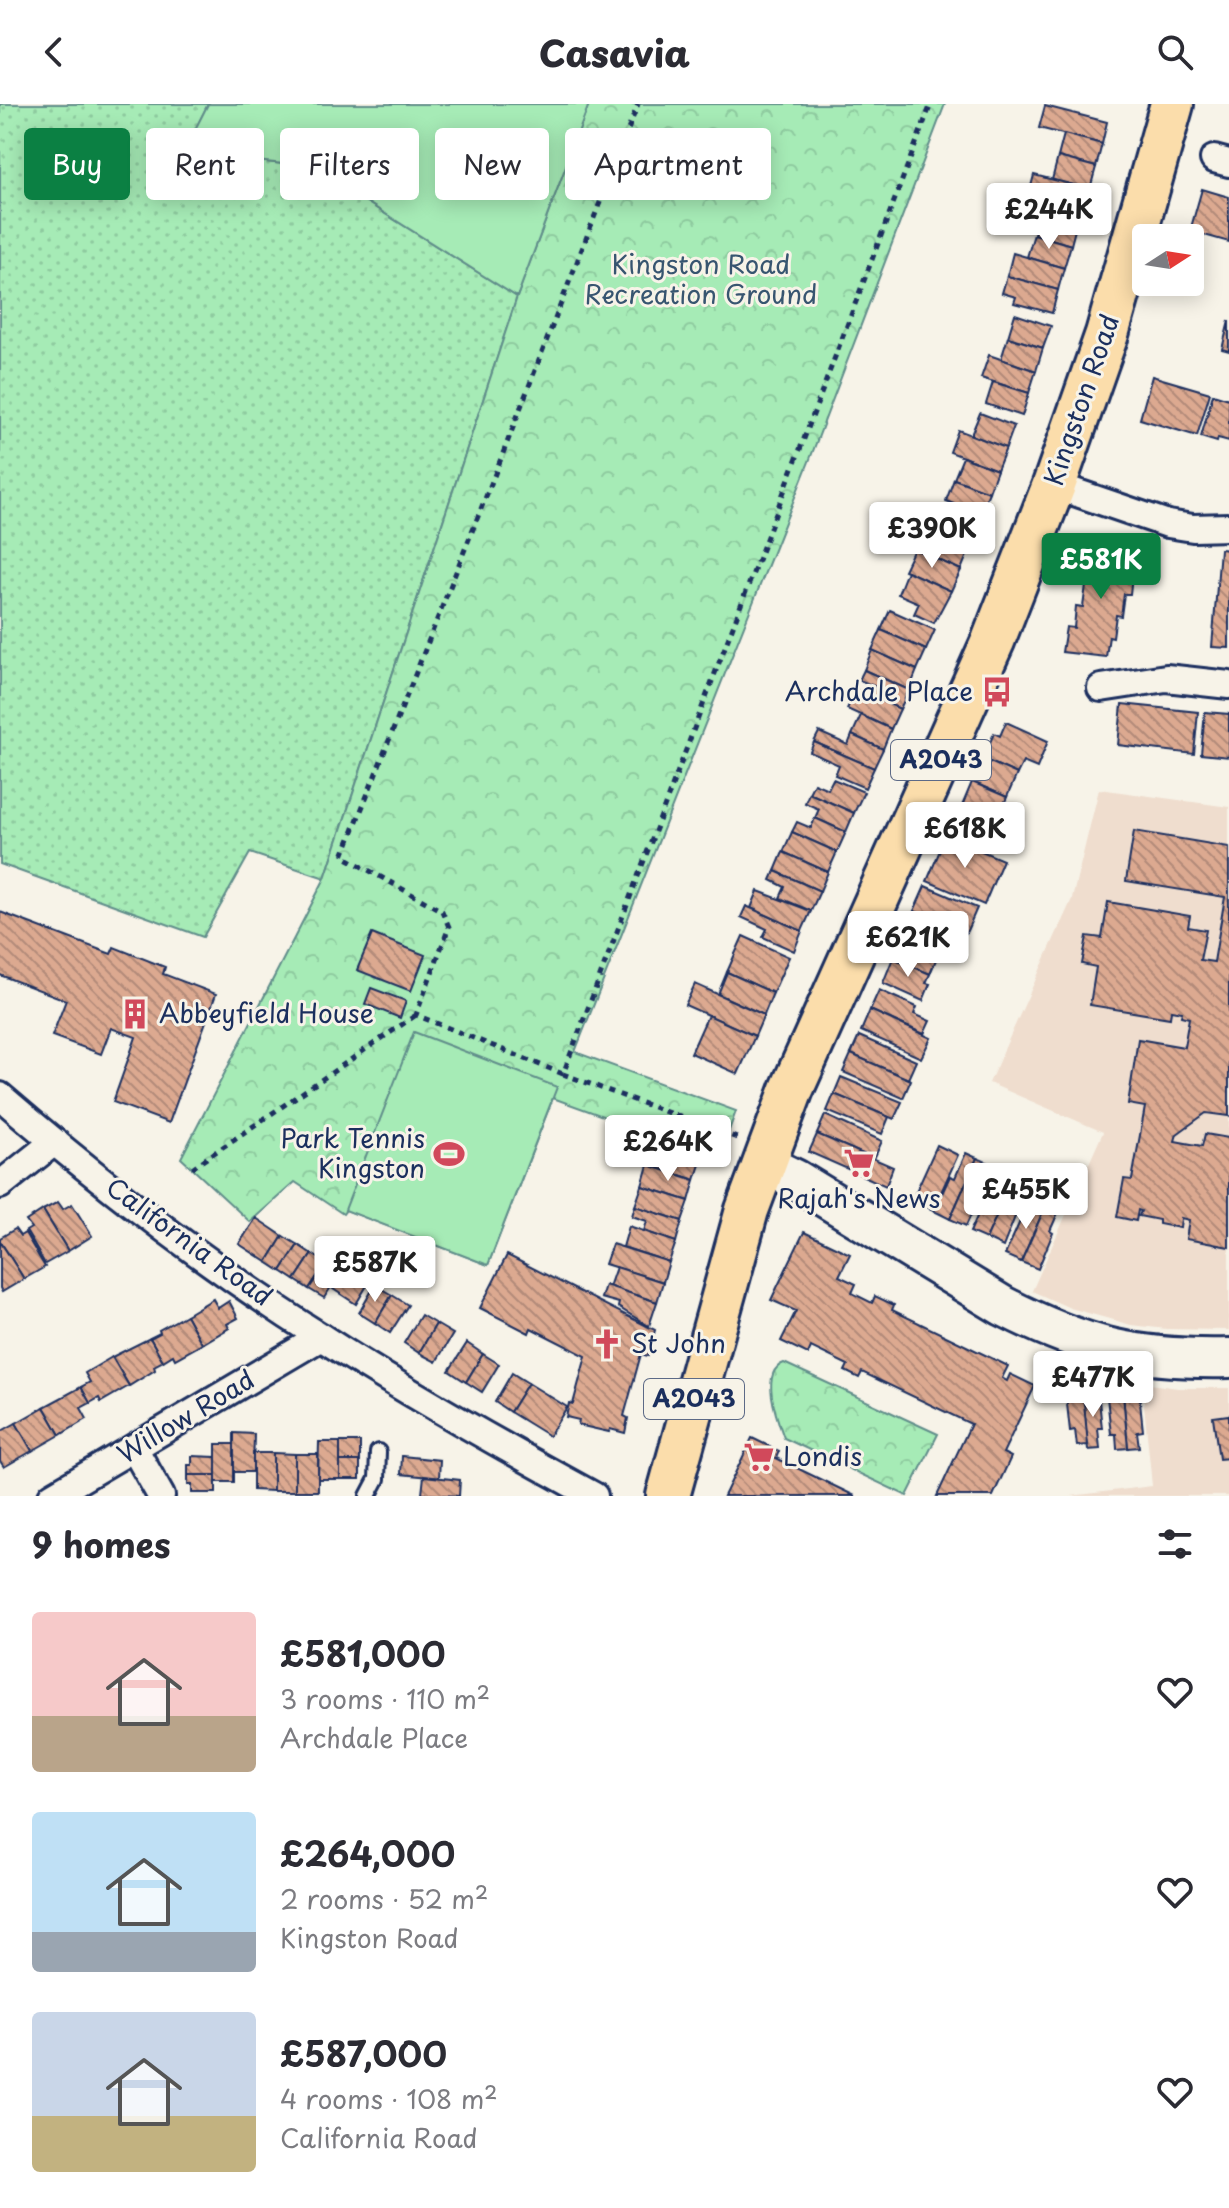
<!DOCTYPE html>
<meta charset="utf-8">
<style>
:root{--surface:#fff;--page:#f7f7f7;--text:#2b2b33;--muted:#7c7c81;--accent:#0b8043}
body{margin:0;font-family:"Playpen Sans",sans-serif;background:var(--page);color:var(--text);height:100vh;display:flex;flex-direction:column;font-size:30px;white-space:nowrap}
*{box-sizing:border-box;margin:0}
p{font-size:26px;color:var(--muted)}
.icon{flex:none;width:44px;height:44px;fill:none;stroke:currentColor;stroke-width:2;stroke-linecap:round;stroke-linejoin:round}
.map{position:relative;height:1392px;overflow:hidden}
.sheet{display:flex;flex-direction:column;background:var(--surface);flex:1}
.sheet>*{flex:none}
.guide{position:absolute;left:24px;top:24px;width:800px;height:72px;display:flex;gap:16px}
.needle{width:52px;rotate:78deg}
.tools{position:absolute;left:1132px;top:120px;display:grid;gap:16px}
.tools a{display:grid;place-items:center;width:72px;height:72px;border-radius:8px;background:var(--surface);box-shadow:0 4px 20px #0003;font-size:40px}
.price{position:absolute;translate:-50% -68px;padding:0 18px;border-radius:8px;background:#fff;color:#222;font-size:26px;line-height:52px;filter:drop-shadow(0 2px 4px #0008)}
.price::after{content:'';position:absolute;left:50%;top:48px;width:24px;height:18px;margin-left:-12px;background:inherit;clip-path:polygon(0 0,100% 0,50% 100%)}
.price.current{background:var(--accent);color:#fff}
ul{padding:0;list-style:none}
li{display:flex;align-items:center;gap:24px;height:200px;padding:0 32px}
li span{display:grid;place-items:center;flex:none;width:224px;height:160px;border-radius:8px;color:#555}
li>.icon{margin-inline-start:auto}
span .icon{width:96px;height:96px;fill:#fffc;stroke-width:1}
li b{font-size:34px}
h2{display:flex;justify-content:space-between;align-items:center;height:96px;padding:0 32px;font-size:34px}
.tag{padding:0 28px;border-radius:8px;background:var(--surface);box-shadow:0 4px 20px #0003;font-size:28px;line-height:72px}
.tag.current{background:var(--accent);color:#fff}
header{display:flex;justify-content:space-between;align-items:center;height:104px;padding:0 32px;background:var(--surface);font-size:36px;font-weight:800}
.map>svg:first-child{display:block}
.built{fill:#efddce}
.grass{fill:url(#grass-dots);stroke:#608d8a;stroke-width:2}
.forest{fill:url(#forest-crowns);stroke:#608d8a;stroke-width:2}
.garden{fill:#a6ebb6;stroke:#608d8a;stroke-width:2}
.building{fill:url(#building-back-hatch);stroke:#1b2f5e;stroke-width:2}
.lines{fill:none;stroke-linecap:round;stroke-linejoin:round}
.lane-casing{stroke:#1b2f5e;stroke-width:20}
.street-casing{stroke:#1b2f5e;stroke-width:32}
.secondary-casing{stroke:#1b2f5e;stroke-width:44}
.primary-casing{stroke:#1b2f5e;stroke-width:48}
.path{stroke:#1b2f5e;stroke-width:5;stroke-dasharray:6 6;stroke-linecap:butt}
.lane{stroke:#f7f3e8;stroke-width:14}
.street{stroke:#f7f3e8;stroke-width:26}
.secondary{stroke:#f7f3e8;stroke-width:38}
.primary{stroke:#fbddab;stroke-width:42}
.labels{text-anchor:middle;stroke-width:6;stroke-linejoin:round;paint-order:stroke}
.shield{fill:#f7f3e8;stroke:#5d6a87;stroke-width:2}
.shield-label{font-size:24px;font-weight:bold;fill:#1b2f5e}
.park-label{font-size:26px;fill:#375570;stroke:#f7f3e8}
.street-label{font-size:26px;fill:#1b2f5e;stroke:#f7f3e8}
.poi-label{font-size:26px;fill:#1b2f5e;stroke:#f7f3e8;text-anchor:start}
</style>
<header><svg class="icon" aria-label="back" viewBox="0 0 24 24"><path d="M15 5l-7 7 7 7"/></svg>Casavia<svg class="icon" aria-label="search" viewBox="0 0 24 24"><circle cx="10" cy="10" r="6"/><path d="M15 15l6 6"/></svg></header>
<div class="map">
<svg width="1229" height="1392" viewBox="0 0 1229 1392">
<defs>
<pattern id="grass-dots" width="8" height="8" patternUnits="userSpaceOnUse" patternTransform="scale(2)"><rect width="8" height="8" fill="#a6ebb6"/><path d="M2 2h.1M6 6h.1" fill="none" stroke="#8eca9f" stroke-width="1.8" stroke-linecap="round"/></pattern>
<pattern id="forest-crowns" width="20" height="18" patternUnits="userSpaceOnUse" patternTransform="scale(2)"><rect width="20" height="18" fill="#a6ebb6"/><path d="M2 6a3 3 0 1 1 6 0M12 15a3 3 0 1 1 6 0" fill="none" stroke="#8eca9f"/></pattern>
<pattern id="building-back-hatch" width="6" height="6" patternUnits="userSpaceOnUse" patternTransform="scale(2)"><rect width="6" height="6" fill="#dca990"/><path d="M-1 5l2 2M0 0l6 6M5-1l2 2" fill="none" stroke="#b28a79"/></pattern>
</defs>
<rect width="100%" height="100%" fill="#f7f3e8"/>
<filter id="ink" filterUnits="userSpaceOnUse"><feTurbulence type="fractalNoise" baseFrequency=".0125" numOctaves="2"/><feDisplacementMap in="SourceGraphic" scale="16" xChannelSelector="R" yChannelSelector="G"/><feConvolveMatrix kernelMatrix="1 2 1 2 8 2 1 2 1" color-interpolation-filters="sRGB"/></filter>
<g filter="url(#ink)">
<g class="built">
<polygon points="1099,685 1229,703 1229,1226 1167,1225 1131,1221 1070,1204 1032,1187 1103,1028 989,979 1072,795"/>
<polygon points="1142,1279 1178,1284 1229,1284 1229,1392 1071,1392 1152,1382"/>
</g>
<polygon class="grass" points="0,0 208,0 184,49 311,63 517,193 325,774 250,749 203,833 0,760"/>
<g class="forest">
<polygon points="589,0 945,0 810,355 575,948 736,1007 719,1054 553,994 488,1161 346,1106 343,1110 295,1078 250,1118 181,1054 325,774 517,193"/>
<path d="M784,1259L938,1330L907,1392L784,1334C777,1315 759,1268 784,1259Z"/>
</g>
<g class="garden">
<polygon points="208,0 589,0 517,193 311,63 183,49"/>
<polygon points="414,928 557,983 488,1161 345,1106"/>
</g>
<g class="building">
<polygon points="1045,2 1107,18 1102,40 1039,24"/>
<polygon points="1064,30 1102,40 1096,63 1058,53"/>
<polygon points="1058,53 1096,63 1090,85 1052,76"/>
<polygon points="1034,71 1090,85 1084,108 1028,94"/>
<polygon points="1202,85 1229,93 1229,138 1190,127"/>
<polygon points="1040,107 1077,118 1071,141 1034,130"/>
<polygon points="1034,130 1071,141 1064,164 1027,153"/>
<polygon points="1013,149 1064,164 1058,186 1007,172"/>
<polygon points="1007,172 1058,186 1052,209 1014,199 1016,193 1002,189"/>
<polygon points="1015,210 1051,222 1043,244 1008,233"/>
<polygon points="1229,217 1229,247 1222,245"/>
<polygon points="1008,233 1043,244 1036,267 1001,255"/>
<polygon points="989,251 1036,267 1029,289 981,274"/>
<polygon points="1152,272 1210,289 1197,332 1140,315"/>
<polygon points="993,278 1029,289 1022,312 986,300"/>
<polygon points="1213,290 1229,295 1229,337 1218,334 1217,338 1201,333"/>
<polygon points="980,309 1014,322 1006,344 971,331"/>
<polygon points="958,326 1006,344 997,366 950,348"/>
<polygon points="963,353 997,366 989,388 954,375"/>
<polygon points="954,375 989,388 980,410 946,397"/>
<polygon points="930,407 943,412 945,408 979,423 970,444 923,423"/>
<polygon points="923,423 970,444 961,466 914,445"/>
<polygon points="1095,439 1135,444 1130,490 1124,490 1121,512 1116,511 1113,533 1109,532 1106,553 1062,548 1066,523 1074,524 1076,502 1083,503 1086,481 1090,481"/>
<polygon points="914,445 961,466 951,487 904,466"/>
<polygon points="1220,445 1229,446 1229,544 1212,543"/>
<polygon points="907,467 951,487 934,519 914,510 919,499 898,490"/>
<polygon points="890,506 935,526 926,546 881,526"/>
<polygon points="881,526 926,546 917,566 872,546"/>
<polygon points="872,546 917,566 909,586 864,566"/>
<polygon points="864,566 909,586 900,605 869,592 874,582 859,576"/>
<polygon points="856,585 900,605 891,625 847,605"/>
<polygon points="1122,600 1198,608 1194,650 1118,641"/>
<polygon points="1205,608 1229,610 1229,653 1201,650"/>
<polygon points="861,611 891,625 883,645 852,631"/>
<polygon points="1006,618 1048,637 1037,664 1023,658 1017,670 983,655 994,629 1000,632"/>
<polygon points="819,628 848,641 852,631 883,645 874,664 814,638"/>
<polygon points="814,638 874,664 865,684 835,671 839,661 810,648"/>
<polygon points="983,655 1017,670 1007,693 972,678"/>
<polygon points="833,675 864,688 854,709 809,689 814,679 828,685"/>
<polygon points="972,678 1007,693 997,717 962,702"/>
<polygon points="809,689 854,709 846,728 815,714 819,705 805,699"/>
<polygon points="962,702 997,717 985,745 950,730"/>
<polygon points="815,714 846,728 837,748 792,728 797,718 811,724"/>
<polygon points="1134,727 1229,743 1229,1012 1206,1009 1177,1030 1175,1037 1202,1042 1205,1030 1229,1034 1229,1143 1186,1135 1189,1116 1181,1114 1180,1124 1159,1120 1159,1116 1139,1112 1141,1107 1138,1106 1136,1117 1117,1113 1124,1075 1132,1076 1145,1003 1128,1000 1138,935 1184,943 1189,914 1181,912 1182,908 1171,906 1170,914 1090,901 1096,863 1082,860 1087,832 1102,834 1108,798 1190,812 1188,823 1206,826 1200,856 1214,858 1225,793 1126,777"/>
<polygon points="792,728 837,748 828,768 783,748"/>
<polygon points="946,732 1003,756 984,801 927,777"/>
<polygon points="783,748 828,768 820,787 775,767"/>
<polygon points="775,767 820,787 811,807 780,794 785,783 771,776"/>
<polygon points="925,782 977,804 966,829 914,807"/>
<polygon points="758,787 811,807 802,827 751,804"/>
<polygon points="746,802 802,827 794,847 763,833 767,825 741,813"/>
<polygon points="914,807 950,822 940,846 904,831"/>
<polygon points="0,808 111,850 114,843 165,863 163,870 216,890 169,1019 113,998 136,933 111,924 101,950 52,932 66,896 0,871"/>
<polygon points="372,830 425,851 411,887 357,866"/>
<polygon points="904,831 940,846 930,870 893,854"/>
<polygon points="743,832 789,853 773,889 727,868"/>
<polygon points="893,854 930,870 926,879 930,880 923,897 883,879"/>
<polygon points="727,868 773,889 764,911 718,890"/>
<polygon points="695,880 764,911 755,932 685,901"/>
<polygon points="371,884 406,897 400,914 365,900"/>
<polygon points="879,886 917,903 914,910 930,917 924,930 870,906"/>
<polygon points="870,906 931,934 921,954 861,927"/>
<polygon points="708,911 755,932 738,970 691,949"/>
<polygon points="859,932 916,957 908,975 851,950"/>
<polygon points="851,950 911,976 903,994 843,968"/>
<polygon points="841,973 902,998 894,1015 834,990"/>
<polygon points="834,990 889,1013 882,1030 827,1007"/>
<polygon points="825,1011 882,1037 874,1055 817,1030"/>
<polygon points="817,1030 893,1063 886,1082 809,1048"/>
<polygon points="656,1036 703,1051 695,1076 648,1061"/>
<polygon points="937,1041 958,1051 933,1106 912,1096"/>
<polygon points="966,1049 977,1054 950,1115 934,1107 950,1072 955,1074"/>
<polygon points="977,1054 989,1059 977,1084 982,1086 966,1122 950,1115"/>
<polygon points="648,1061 695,1076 689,1097 642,1082"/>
<polygon points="1006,1061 1017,1067 986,1135 970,1128 997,1069 1001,1071"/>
<polygon points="1014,1073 1028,1080 1003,1143 986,1135"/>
<polygon points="642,1082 689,1097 682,1117 635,1102"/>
<polygon points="1038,1092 1048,1096 1021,1158 1005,1151 1021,1115 1027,1117"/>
<polygon points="1048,1096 1061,1102 1050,1127 1053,1129 1038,1165 1021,1158"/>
<polygon points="58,1098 63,1105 72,1100 92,1132 68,1147 43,1106"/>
<polygon points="635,1102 682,1117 676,1138 644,1127 647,1117 632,1112"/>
<polygon points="43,1106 68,1147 45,1160 26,1127 31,1124 26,1117"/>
<polygon points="256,1114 283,1132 267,1158 239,1140"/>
<polygon points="629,1122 676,1138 669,1158 623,1143"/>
<polygon points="15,1125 20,1132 25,1129 45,1163 24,1175 0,1137 0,1134"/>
<polygon points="804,1128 850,1150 839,1172 856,1180 852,1189 872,1199 875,1192 894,1201 892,1206 1008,1262 1002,1274 1007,1277 1010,1270 1035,1282 1003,1349 1011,1353 993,1392 937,1392 971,1320 862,1268 859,1274 845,1267 848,1261 811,1243 808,1250 781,1237 796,1207 771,1196"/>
<polygon points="283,1132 298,1141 281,1167 267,1158"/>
<polygon points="0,1137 24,1175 2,1188 0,1184"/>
<polygon points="612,1140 669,1158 663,1178 605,1160"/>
<polygon points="298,1141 312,1150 295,1176 281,1167"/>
<polygon points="312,1150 326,1159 309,1185 295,1176"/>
<polygon points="507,1151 655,1226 648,1252 641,1250 624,1312 628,1314 625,1329 610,1325 609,1328 578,1321 579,1316 566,1313 569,1299 573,1300 586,1252 531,1224 529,1229 480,1204"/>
<polygon points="353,1153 375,1168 356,1200 333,1185"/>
<polygon points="326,1159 340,1169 324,1194 309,1185"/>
<polygon points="616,1163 663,1178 657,1198 609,1183"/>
<polygon points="375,1181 392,1191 375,1219 359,1209"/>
<polygon points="605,1181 657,1198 649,1222 618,1203 619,1199 601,1194"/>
<polygon points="392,1191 408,1201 390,1229 375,1219"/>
<polygon points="213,1195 218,1204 229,1197 238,1214 227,1220 229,1224 202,1240 186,1211"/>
<polygon points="186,1211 202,1240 175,1255 173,1251 163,1257 150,1234 160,1229 159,1226"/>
<polygon points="421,1211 436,1220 419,1249 404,1239"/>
<polygon points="436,1220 453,1230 436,1258 419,1249"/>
<polygon points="150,1234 163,1257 154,1262 155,1266 129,1282 112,1253"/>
<polygon points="467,1239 483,1250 466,1278 449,1267"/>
<polygon points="483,1250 499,1260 482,1288 466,1278"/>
<polygon points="112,1253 129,1282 101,1298 99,1294 90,1299 81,1283 90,1278 85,1269"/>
<polygon points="512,1269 528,1279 510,1308 495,1298"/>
<polygon points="528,1279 567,1303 549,1332 510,1308"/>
<polygon points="81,1283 90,1299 81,1304 87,1315 60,1331 44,1303"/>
<polygon points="1098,1287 1102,1324 1098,1324 1100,1345 1088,1346 1083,1289"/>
<polygon points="1083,1289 1088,1341 1077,1342 1075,1326 1070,1327 1066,1291"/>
<polygon points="1139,1289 1143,1327 1137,1328 1139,1343 1128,1344 1123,1291"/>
<polygon points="1123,1291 1128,1344 1117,1345 1116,1330 1111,1330 1107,1293"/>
<polygon points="44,1303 60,1331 32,1347 16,1319"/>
<polygon points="1229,1311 1229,1354 1219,1355 1213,1313"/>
<polygon points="16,1319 32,1347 4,1363 0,1357 0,1328"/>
<polygon points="234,1329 254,1330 253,1368 234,1368"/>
<polygon points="752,1334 779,1347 776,1354 855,1392 724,1392"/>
<polygon points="319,1338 340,1338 340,1375 318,1375"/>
<rect x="340" y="1338" width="20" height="19"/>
<rect x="216" y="1340" width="18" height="38"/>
<polygon points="253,1349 273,1349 273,1387 253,1386"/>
<polygon points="273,1349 295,1350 295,1387 273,1387"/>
<rect x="295" y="1350" width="23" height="37"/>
<polygon points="192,1352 216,1353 216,1371 188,1371 188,1361 192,1361"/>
<polygon points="402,1352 440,1356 439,1374 401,1370"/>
<rect x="340" y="1357" width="20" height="18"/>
<polygon points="188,1371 216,1371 216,1389 192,1389 192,1381 188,1381"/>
<polygon points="424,1372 460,1376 459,1392 422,1390"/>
</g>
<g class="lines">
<g class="lane-casing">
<polyline id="lane" points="368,1392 377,1375 378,1348"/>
</g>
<g class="street-casing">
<g id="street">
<polyline points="1214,55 1229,59"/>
<polyline points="1054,381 1168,420 1193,424 1229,423"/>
<polyline points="1101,584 1166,574 1229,581"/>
<path d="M0,992C101,1079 208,1162 321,1233C409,1290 502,1342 594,1392"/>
<polyline points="0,1081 54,1038"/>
<polyline points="134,1344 161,1392"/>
<polyline points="52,1392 321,1233"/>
</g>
</g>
<g class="secondary-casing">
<path id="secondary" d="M764,1060L795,1075L1003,1202C1085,1244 1138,1256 1229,1254"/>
</g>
<g class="primary-casing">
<polyline id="primary" points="668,1392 747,1106 792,985 993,537 1054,381 1107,230 1172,0"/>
</g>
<g class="path">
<polyline points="563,970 416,911 449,823 442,807 343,752 502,352 638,0"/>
<polyline points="737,1034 563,970 931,0"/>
<polyline points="192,1064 416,911"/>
</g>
<use href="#lane" class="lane"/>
<use href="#street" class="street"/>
<use href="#secondary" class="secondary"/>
<use href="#primary" class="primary"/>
</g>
</g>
<defs>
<g id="bus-bare" transform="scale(2.4)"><path d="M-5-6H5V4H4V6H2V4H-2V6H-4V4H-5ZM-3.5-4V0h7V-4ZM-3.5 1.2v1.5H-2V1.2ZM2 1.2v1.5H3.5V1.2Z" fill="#d1495b" stroke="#f7f3e8" stroke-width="2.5" paint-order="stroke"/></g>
<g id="building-bare" transform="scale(2.4)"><path d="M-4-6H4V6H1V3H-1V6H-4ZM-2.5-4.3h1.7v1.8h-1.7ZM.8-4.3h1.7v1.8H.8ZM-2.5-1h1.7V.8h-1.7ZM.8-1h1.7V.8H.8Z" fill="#d1495b" stroke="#f7f3e8" stroke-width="2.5" paint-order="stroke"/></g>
<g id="stadium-bare" transform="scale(2.4)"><path d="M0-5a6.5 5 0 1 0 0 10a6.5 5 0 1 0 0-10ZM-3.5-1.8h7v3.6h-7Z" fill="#d1495b" stroke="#f7f3e8" stroke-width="2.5" paint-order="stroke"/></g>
<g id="supermarket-bare" transform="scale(2.4)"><path d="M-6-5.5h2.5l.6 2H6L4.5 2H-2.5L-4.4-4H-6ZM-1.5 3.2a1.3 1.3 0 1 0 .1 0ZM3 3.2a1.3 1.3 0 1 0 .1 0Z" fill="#d1495b" stroke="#f7f3e8" stroke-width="2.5" paint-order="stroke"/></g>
<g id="church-bare" transform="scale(2.4)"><path d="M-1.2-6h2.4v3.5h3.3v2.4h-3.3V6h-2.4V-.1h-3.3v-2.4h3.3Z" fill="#d1495b" stroke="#f7f3e8" stroke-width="2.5" paint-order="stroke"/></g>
</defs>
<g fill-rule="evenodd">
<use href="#bus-bare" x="997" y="588"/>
<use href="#building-bare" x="135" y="910"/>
<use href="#stadium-bare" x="449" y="1050"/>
<use href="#supermarket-bare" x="859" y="1059"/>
<use href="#church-bare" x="607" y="1240"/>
<use href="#supermarket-bare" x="759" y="1353"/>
</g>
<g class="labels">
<g class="shield">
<rect x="891" y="636" width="100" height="40" rx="6"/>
<rect x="644" y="1275" width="100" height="40" rx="6"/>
</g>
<g class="shield-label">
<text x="941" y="664">A2043</text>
<text x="694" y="1303">A2043</text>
</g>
<g class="park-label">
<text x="701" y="170">Kingston Road<tspan x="701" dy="30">Recreation Ground</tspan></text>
</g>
<g class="street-label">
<text transform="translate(1082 296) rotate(-71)" y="9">Kingston Road</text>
<text transform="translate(189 1138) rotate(36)" y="9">California Road</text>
<text transform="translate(186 1313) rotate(-31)" y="9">Willow Road</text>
</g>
<g class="poi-label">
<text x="973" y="597" text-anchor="end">Archdale Place</text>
<text x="159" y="919">Abbeyfield House</text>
<text x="425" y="1044" text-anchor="end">Park Tennis<tspan x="425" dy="30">Kingston</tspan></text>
<text x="859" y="1104" text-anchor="middle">Rajah's News</text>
<text x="631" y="1249">St John</text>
<text x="783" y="1362">Londis</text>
</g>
</g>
</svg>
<div class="tools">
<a><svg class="needle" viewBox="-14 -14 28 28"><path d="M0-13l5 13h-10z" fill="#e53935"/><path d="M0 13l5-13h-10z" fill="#7c7c81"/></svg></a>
</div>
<b class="price" style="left:1049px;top:147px">£244K</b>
<b class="price" style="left:932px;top:466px">£390K</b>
<b class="price current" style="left:1101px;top:497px">£581K</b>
<b class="price" style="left:965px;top:766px">£618K</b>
<b class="price" style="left:908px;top:875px">£621K</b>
<b class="price" style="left:668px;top:1079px">£264K</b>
<b class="price" style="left:1026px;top:1127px">£455K</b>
<b class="price" style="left:375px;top:1200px">£587K</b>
<b class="price" style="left:1093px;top:1315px">£477K</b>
<div class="guide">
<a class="tag current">Buy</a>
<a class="tag">Rent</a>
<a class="tag">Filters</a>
<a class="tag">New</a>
<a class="tag">Apartment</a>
</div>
</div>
<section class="sheet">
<h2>9 homes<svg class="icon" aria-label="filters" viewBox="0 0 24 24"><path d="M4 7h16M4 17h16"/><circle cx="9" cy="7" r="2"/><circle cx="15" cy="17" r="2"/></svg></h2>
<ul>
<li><span style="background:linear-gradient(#f6c9c9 65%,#b9a48a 0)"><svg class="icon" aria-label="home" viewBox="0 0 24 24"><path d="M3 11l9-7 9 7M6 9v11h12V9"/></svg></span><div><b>£581,000</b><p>3 rooms · 110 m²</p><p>Archdale Place</p></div><svg class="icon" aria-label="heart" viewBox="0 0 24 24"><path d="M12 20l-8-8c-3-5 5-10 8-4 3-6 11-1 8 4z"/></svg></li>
<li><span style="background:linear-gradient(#bfe0f5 75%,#9aa5b1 0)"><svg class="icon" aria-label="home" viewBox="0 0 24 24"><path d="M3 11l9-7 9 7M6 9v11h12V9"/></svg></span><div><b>£264,000</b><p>2 rooms · 52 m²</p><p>Kingston Road</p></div><svg class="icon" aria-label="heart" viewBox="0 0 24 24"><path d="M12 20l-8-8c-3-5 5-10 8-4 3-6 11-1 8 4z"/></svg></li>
<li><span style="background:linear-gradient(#c9d6e8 65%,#c2b280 0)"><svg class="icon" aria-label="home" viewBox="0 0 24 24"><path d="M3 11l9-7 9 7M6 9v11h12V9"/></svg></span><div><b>£587,000</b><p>4 rooms · 108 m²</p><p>California Road</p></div><svg class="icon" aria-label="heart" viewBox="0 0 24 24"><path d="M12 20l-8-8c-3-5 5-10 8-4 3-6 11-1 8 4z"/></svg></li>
</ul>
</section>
